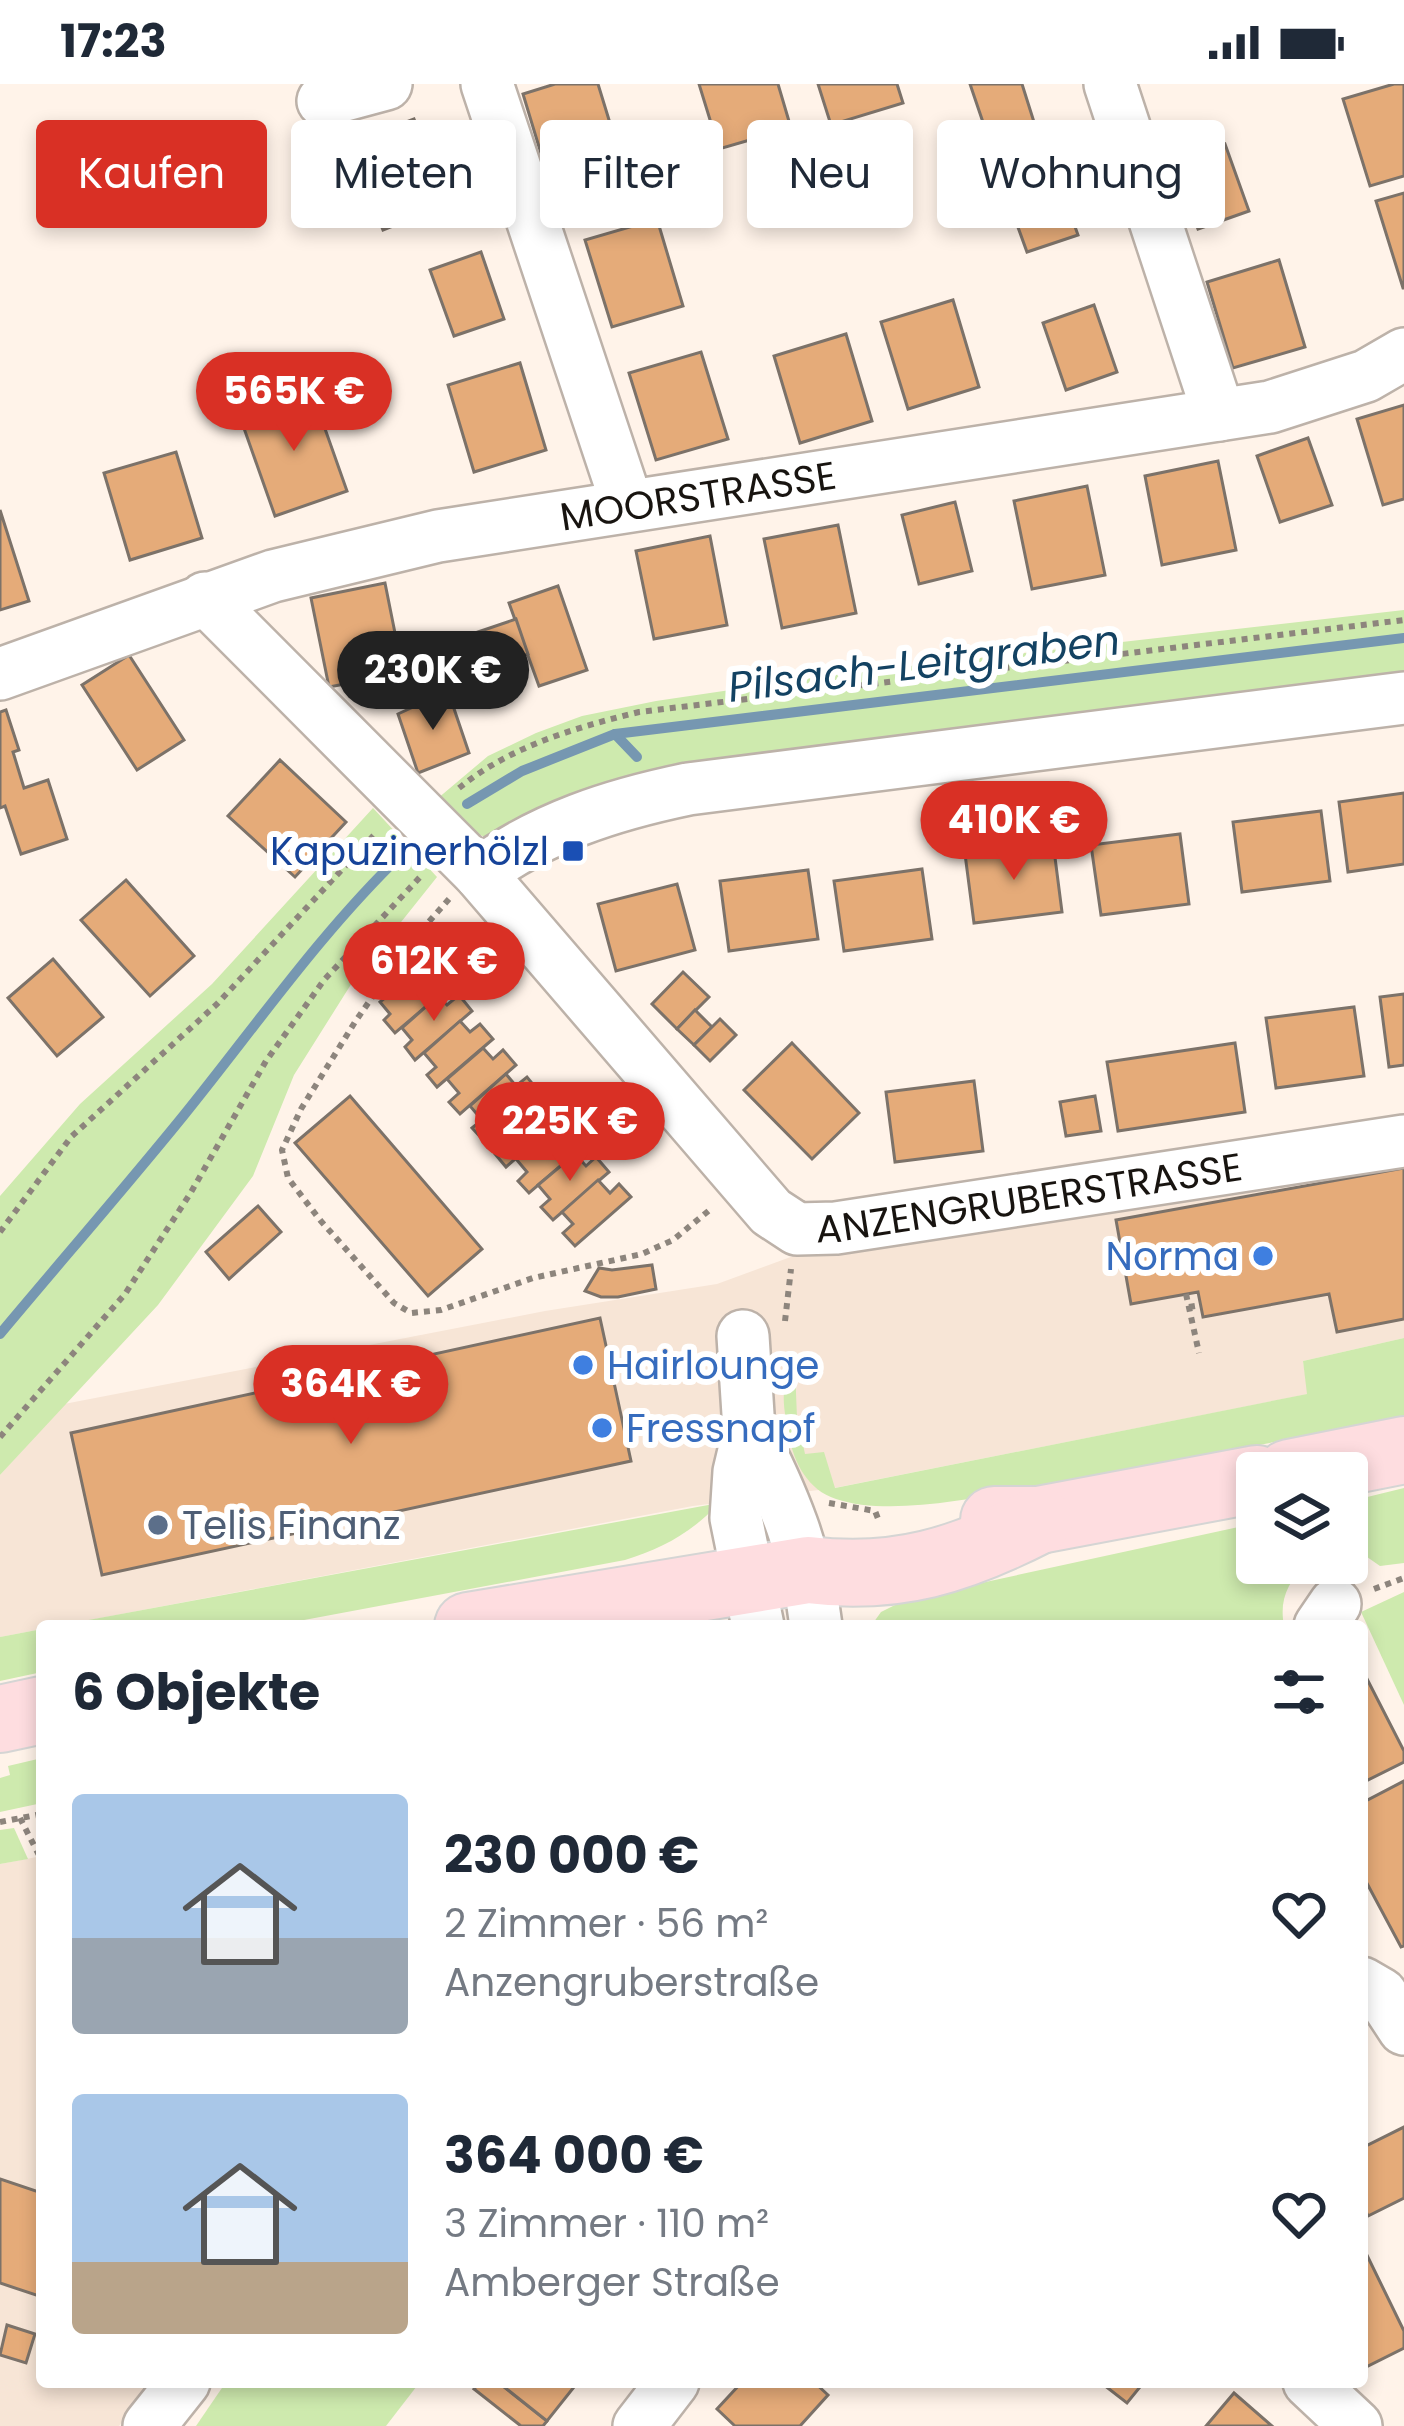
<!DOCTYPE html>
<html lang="de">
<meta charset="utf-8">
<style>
:root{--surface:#fff;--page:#f6f6f7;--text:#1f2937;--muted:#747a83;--accent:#d93025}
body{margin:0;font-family:Poppins,sans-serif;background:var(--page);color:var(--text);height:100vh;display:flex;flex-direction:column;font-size:45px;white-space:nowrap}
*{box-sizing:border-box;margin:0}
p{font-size:39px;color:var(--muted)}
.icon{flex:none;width:66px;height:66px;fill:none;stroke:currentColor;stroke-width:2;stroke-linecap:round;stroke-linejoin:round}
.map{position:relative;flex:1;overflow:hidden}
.panel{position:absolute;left:36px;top:1536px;width:1332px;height:768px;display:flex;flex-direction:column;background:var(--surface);border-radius:12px;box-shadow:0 6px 18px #0003}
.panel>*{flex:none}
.hud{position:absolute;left:36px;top:36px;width:1332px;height:108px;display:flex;gap:24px}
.controls{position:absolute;left:1236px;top:1368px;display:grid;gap:24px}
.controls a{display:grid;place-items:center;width:132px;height:132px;border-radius:12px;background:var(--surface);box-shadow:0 6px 18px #0003;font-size:60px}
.price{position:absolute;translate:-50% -102px;padding:0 27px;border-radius:42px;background:var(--accent);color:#fff;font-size:39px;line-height:78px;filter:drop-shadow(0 3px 6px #0008)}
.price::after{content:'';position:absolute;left:50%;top:72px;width:36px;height:27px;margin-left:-18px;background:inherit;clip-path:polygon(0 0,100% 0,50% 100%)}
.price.selected{background:#222;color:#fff}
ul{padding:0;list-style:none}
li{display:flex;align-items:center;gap:36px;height:300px;padding:0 36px}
li span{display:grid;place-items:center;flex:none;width:336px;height:240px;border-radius:12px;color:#555}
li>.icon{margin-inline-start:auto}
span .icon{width:144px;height:144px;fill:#fffc;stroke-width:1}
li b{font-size:51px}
h2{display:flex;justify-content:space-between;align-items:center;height:144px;padding:0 36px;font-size:51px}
.chip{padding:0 42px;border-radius:12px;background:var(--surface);box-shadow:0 6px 18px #0003;font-size:42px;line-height:108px}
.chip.selected{background:var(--accent);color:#fff}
.status{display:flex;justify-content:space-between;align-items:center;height:84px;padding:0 60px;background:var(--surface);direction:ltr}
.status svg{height:33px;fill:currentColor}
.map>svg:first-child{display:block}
.built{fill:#f7e5d6}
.green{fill:#ceeaae}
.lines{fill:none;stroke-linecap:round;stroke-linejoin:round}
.stream{stroke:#7697b1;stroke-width:10}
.building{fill:#e5ab79;stroke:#7c7269;stroke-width:3}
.minor-casing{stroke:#bdb2a9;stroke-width:56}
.major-casing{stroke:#d5d5d4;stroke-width:70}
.path{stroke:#8d857d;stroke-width:6;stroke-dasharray:6 6;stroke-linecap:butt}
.minor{stroke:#fff;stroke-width:51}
.major{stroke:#fedde0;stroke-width:66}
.transit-dot{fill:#1a4fb4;stroke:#fff;stroke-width:4.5}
.shop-dot{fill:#3f7fe0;stroke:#fff;stroke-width:4.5}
.service-dot{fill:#5c6f8a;stroke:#fff;stroke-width:4.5}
.labels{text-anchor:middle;stroke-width:12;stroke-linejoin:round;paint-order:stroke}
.street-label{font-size:39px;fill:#181410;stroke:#fff}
.transit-label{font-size:39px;fill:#164399;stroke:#fff;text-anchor:end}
.shop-label{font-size:39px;fill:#366cbe;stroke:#fff;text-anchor:start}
.service-label{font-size:39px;fill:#4e5e75;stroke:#fff;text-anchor:start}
.water-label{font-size:42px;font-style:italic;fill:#134262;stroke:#fff}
</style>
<div class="status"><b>17:23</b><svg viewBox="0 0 49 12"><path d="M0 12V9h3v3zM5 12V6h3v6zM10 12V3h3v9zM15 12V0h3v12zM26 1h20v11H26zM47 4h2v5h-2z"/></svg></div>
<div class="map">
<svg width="1404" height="2342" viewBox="0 0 1404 2342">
<rect width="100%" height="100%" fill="#fff3e9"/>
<g class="built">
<polygon points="1404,1073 1404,1254 1303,1277 1308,1310 834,1404 693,1422 0,1553 0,1391 64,1320 545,1227 717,1200 807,1167"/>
<polygon points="42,1772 42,2298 152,2298 119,2342 0,2342 0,1780"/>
</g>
<g class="green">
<polygon points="1404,526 1404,588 1081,631 490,755 475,749 437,715 488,672 536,649 582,632 656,617 839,590"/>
<polygon points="373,724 437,793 350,902 294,991 253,1092 158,1221 0,1391 0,1112 80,1020 212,900"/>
<path d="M1404,1254V1332C1290,1355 1176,1378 1062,1398C1000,1409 895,1435 836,1415C808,1406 794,1379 789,1352C785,1328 777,1303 795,1283L797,1334L805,1370L824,1368L835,1404L1307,1310L1303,1277Z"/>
<polygon points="1404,1404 1404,1479 1380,1482 1347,1459 1347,1418"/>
<path d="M719,1419C693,1448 661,1465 625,1476L272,1542H56Z"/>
<path d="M1257,1439V1479H1306C1288,1499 1279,1515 1284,1542H871L881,1528L907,1515Z"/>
<polygon points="1404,1508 1404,1621 1361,1528"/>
<polygon points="42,1545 42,1588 0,1597 0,1553"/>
<polygon points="42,1674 42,1719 0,1728 0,1694 10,1691 8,1682"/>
<polygon points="14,1744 28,1775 0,1780 0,1746"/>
<polygon points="226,2298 420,2298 386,2342 196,2342"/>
</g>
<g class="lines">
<g class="stream">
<polyline points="615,650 637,673"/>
<polyline points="467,720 522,687 615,650 1404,554"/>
<path d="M0,1250C61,1177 124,1105 184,1031C256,942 320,849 403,769"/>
</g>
</g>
<g class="building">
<polygon points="555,0 598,0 621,75 549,96 523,10"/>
<polygon points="699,0 778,0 791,44 719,65"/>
<polygon points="818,0 897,0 903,19 831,41"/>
<polygon points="970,0 1022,0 1034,38 988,53"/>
<polygon points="1394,0 1404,0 1404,92 1370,102 1343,15"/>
<polygon points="414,35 448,120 383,146 349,60"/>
<polygon points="1225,60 1249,127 1198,145 1174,78"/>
<polygon points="1054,84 1078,151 1027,168 1003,102"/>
<polygon points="1404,109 1404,204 1403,204 1376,117"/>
<polygon points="657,135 683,222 612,243 585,156"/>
<polygon points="481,168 504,235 454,252 430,186"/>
<polygon points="1279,176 1305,263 1233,284 1207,198"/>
<polygon points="953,216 979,303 908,325 881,238"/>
<polygon points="1094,221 1117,288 1066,306 1043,239"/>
<polygon points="846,250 872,337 800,359 774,272"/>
<polygon points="701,268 728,355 656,376 629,289"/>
<polygon points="520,279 546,366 474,388 448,301"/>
<polygon points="312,308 347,407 275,432 240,333"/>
<polygon points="1404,321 1404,415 1383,421 1357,335"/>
<polygon points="1308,354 1332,421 1280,438 1257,372"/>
<polygon points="176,368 202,454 130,476 104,389"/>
<polygon points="1218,377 1236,466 1162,481 1145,392"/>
<polygon points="1087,402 1105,491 1032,505 1014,417"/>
<polygon points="955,418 972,487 919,500 902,431"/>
<polygon points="0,426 29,517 0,526"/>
<polygon points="838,441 856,529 782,544 764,455"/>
<polygon points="710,452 727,541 654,555 636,467"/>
<polygon points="385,499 403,589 329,603 311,514"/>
<polygon points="558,502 587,586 539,602 509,519"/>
<polygon points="516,535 528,570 488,584 475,549"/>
<polygon points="129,571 184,656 137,686 82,601"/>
<polygon points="448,607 469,669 418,689 398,630"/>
<polygon points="6,626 19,666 13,668 24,704 48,696 67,755 21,770 5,722 0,724 0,628"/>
<polygon points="280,676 346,738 295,793 228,732"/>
<polygon points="1404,709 1404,780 1348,788 1339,718"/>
<polygon points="1321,727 1330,797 1242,808 1233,738"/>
<polygon points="1180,750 1189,820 1101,831 1091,761"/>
<polygon points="1053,758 1062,828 974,839 965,770"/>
<polygon points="922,785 932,855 844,867 834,797"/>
<polygon points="808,786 818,855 729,867 720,797"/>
<polygon points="126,796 194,872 150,912 81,836"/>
<polygon points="677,800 695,866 616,887 598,820"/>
<polygon points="53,875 103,933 57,972 8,914"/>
<polygon points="416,887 427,898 440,887 451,901 395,949 384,936 390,930 380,918"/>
<polygon points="683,888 709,913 677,945 652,920"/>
<polygon points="1404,910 1404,981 1389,983 1380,913"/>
<polygon points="459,911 472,927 415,976 405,963 412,956 402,944 438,912 447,921"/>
<polygon points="1354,923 1364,992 1276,1004 1266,934"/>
<polygon points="695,926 712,943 694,961 677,945"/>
<polygon points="720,935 736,951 710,977 694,961"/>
<polygon points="460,937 470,948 480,940 493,955 437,1003 427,991 436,983 424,969"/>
<polygon points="792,959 859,1029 812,1075 744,1006"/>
<polygon points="1235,959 1245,1028 1118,1047 1107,978"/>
<polygon points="483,964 493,975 503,966 516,981 460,1030 449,1018 459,1009 447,995"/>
<polygon points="506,990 516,1002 527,993 540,1009 484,1057 472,1044 482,1036 470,1022"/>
<polygon points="974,997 983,1067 895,1078 886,1008"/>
<polygon points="350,1012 482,1165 428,1212 295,1059"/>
<polygon points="1095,1012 1101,1047 1066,1052 1060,1018"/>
<polygon points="530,1017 540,1029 550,1020 562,1034 506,1083 495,1070 504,1062 493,1049"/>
<polygon points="552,1043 563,1055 573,1046 585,1061 529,1109 518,1097 527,1088 516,1075"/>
<polygon points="575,1070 586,1082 596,1073 609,1088 553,1136 541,1123 550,1115 538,1101"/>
<polygon points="1404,1084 1404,1235 1337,1248 1329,1210 1203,1233 1198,1208 1131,1220 1116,1136"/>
<polygon points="598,1096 610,1109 619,1100 631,1113 575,1162 563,1149 573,1140 562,1128"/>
<polygon points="258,1122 281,1148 229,1195 206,1168"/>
<polygon points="652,1181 656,1205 618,1213 601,1213 585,1207 599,1184 612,1186"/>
<polygon points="600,1234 631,1377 102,1491 71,1349"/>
<polygon points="1365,1591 1404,1667 1404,1678 1362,1699"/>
<polygon points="1404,1697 1404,1862 1401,1863 1362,1790 1362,1719"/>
<polygon points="1404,2043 1404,2114 1368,2132 1362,2119 1362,2064"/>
<polygon points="0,2095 42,2109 42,2213 0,2199"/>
<polygon points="1362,2161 1404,2247 1404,2264 1362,2285"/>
<polygon points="7,2241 35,2250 26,2279 0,2271"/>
<polygon points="480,2298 498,2298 547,2337 543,2342 521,2342 474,2305"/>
<polygon points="498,2298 578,2298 547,2337"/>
<polygon points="742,2298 814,2298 828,2311 800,2342 735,2342 717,2325"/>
<polygon points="1100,2298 1144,2298 1127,2319"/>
<polygon points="1234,2309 1272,2342 1206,2342"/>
</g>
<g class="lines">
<g class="minor-casing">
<g id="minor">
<polyline points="487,0 627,420"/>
<polyline points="1110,0 1219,331"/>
<polyline points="323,17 386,0"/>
<path id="s1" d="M205,514L479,789L771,1128L797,1145L836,1144L1404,1057"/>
<path id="s2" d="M0,590L273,492L438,452L1270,323L1366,292L1404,270"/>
<path d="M479,789C543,743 611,721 688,705L1404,614"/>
<polyline points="743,1252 749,1346 739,1388 736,1434 758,1542"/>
<path d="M749,1346C782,1409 808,1471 816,1542"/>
<polyline points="1320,1542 1335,1520"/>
<polyline points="1362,1899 1381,1910 1404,1945"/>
<polyline points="1309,2298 1356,2342"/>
<polyline points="149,2342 184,2298"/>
<polyline points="639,2342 673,2298"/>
</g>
</g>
<g class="major-casing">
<g id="major">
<polyline points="1289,1389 1404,1366"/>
<polyline points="994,1436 1039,1436 1257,1395"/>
<path d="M468,1542L808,1486C897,1497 961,1476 1039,1436"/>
<polyline points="0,1635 42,1626"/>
</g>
</g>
<g class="path">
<path d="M459,704C511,662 574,644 639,628L1404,536"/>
<polyline points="449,815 409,860 355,938 301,1025 282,1066 288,1094 320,1136 394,1219 411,1229 441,1226 533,1194 642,1170 673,1156 712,1124"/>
<polyline points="0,1148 71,1053 217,920 376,749"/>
<polyline points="1186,1210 1199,1269"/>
<polyline points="1189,1223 1201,1221"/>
<polyline points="785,1237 791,1185"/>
<polyline points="0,1353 125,1210 190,1110 266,977 324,896 421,792"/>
<polyline points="829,1419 875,1427 879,1437"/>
<polyline points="1374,1505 1404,1494"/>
<polyline points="20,1734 42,1777"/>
<polyline points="0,1738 42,1730"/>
</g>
<use href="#minor" class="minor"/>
<use href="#major" class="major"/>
</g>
<rect class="transit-dot" x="561" y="755" width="24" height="24" rx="6"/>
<g class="shop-dot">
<circle cx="1263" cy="1172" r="12"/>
<circle cx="583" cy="1281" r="12"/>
<circle cx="602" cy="1344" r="12"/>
</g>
<circle class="service-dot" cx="158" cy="1441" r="12"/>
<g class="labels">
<g class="street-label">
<text dy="14" stroke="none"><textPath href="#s2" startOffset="723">MOORSTRASSE</textPath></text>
<text dy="14" stroke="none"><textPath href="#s1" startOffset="1101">ANZENGRUBERSTRASSE</textPath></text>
</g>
<g class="transit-label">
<text x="549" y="781">Kapuzinerhölzl</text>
</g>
<g class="shop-label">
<text x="1239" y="1186" text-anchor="end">Norma</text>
<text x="607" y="1295">Hairlounge</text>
<text x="626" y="1358">Fressnapf</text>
</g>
<g class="service-label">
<text x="182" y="1455">Telis Finanz</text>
</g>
<g class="water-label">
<text transform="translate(924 579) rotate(-7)" y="15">Pilsach-Leitgraben</text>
</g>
</g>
</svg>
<div class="controls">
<a><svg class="icon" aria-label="layers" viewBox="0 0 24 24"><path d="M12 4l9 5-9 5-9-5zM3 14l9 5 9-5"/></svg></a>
</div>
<b class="price" style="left:294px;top:370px">565K €</b>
<b class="price selected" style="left:433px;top:649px">230K €</b>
<b class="price" style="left:1014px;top:799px">410K €</b>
<b class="price" style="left:434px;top:940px">612K €</b>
<b class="price" style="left:570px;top:1100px">225K €</b>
<b class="price" style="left:351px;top:1363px">364K €</b>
<div class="hud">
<a class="chip selected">Kaufen</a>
<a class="chip">Mieten</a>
<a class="chip">Filter</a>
<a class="chip">Neu</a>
<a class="chip">Wohnung</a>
</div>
<section class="panel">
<h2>6 Objekte<svg class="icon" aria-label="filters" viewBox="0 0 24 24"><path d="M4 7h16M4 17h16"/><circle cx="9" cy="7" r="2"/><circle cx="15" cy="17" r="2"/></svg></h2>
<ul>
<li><span style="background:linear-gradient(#a9c7e8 60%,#9aa5b1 0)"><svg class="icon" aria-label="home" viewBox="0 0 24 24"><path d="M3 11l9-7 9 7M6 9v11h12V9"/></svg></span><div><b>230 000 €</b><p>2 Zimmer · 56 m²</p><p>Anzengruberstraße</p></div><svg class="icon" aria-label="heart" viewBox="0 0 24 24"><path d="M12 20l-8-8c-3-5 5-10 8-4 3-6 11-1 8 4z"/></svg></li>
<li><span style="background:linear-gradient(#a9c7e8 70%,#b9a48a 0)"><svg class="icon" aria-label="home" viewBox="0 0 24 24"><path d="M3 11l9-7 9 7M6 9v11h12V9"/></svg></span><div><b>364 000 €</b><p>3 Zimmer · 110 m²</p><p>Amberger Straße</p></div><svg class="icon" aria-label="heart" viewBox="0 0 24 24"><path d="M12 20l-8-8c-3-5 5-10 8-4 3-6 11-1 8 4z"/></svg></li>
</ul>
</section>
</div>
